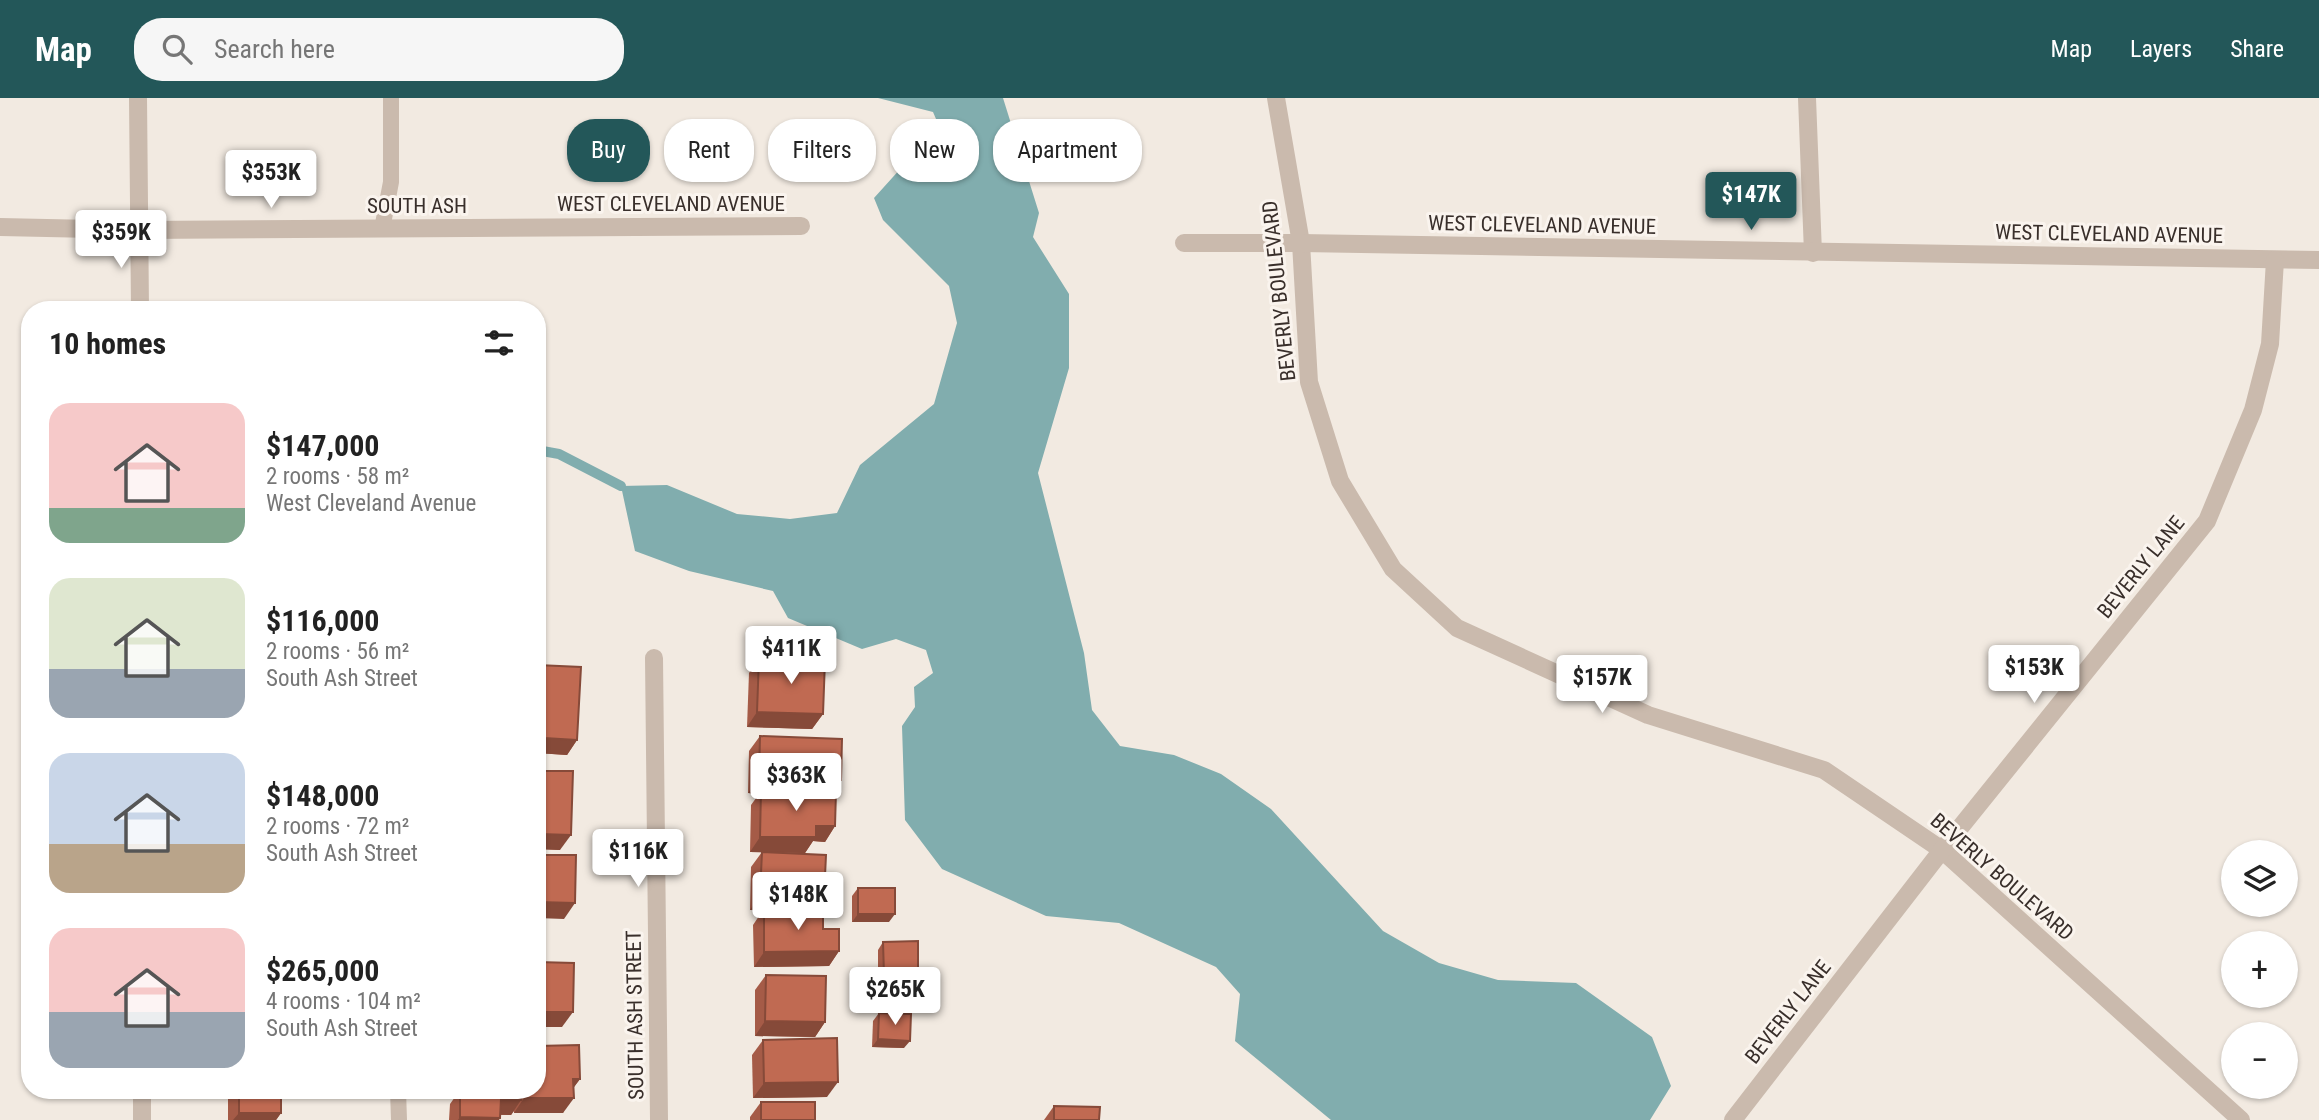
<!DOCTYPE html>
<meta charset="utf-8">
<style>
:root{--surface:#fff;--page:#f6f6f6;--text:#222;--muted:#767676;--accent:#235759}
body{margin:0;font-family:"Roboto Condensed",sans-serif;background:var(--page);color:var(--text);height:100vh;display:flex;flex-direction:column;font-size:26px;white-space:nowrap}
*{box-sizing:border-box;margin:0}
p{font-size:23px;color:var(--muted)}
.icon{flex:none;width:38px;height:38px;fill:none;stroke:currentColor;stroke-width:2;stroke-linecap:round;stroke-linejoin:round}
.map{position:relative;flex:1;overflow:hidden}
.sheet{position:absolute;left:21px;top:203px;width:525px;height:798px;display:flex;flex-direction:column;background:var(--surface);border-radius:28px;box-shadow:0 2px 5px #0004}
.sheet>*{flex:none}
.top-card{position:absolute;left:567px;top:21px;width:665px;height:63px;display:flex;gap:14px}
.controls{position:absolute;left:2221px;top:742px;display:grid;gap:14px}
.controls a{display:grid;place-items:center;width:77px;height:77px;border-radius:50%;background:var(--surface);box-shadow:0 2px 5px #0004;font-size:35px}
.price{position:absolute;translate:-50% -60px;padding:0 16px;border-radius:7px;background:#fff;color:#222;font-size:23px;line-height:46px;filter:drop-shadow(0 2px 4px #0008)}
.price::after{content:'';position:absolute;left:50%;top:42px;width:21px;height:16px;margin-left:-10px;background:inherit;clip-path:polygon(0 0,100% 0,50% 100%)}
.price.current{background:var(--accent);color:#fff}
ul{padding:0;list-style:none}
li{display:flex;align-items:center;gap:21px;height:175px;padding:0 28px}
li span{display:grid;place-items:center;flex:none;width:196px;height:140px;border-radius:21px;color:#555}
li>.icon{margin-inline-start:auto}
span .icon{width:84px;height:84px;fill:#fffc;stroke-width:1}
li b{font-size:30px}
h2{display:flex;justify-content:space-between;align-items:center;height:84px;padding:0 28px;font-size:30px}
.chip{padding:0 24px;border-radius:28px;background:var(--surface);box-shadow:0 2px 5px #0004;font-size:24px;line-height:63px}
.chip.current{background:var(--accent);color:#fff}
header{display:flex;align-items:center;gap:42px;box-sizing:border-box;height:98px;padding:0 35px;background:var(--accent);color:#fff}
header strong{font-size:33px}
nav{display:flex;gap:38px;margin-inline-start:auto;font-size:24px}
.search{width:490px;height:63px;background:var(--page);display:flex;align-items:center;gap:18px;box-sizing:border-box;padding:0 24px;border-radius:28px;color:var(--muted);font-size:26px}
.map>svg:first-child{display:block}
.water{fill:#81adae}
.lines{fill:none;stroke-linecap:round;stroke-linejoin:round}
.stream{stroke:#81adae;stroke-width:10}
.service{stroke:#cabaad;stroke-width:16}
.minor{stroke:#cabaad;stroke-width:18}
.wall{fill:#a55b47}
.shaded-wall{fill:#864a39}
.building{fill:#c06a52;stroke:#864a39;stroke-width:2}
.labels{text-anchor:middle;stroke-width:6;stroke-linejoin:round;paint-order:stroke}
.street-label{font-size:21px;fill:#392f2b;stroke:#faf4ee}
</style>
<header>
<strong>Map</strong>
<div class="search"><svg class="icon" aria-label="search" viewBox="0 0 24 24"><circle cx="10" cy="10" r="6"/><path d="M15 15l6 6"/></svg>Search here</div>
<nav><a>Map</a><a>Layers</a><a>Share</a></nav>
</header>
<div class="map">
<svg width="2319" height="1022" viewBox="0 0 2319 1022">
<rect width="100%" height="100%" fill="#f2eae1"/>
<polygon class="water" points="878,0 1003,0 1039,115 1033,139 1069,196 1069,270 1038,375 1084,555 1092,612 1120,648 1174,657 1221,676 1271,711 1383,833 1439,865 1498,882 1576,885 1652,939 1671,988 1650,1022 1331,1022 1235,943 1240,896 1216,869 1119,825 1046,818 942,771 905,722 902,628 915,609 914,589 933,575 926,552 896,541 862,551 788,520 773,493 689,473 635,453 621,388 667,387 737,416 790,421 837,415 860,367 934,306 957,225 949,188 883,122 874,100 939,28 933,14"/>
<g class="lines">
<polyline class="stream" points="537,352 559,356 621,388"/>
<g class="service">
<polyline points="382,131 391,84 391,0"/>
<polyline points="398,992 399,1022"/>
</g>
<g class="minor">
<polyline points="138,0 140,212"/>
<polyline points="1276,0 1301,145 1309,284 1340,383 1393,471 1457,530 1648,617 1824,672 1942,752 2241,1022"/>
<polyline points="1807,0 1813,155"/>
<polyline points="0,129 140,132 801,128"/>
<polyline points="1184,145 1301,145 2319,162"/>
<polyline points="654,560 659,1022"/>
<polyline points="142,992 142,1022"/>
<polyline points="1733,1022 1942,752 2207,423 2253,312 2270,246 2275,162"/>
</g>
</g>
<g class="wall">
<polygon points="759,560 823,616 812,631 747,629 749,575"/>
<polygon points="537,567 577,642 567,657 537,655"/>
<polygon points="760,638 841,682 833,693 835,728 825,744 813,743 805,755 750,754 751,707 759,696 748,695 749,653"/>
<polygon points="542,673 560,752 537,751 537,680"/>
<polygon points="762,754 824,799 815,811 823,831 839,853 829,868 754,869 753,827 763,812 750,812 751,769"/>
<polygon points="858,790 889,824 852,824 852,798"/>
<polygon points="883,844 918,877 913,884 878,885 878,852"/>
<polygon points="766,877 825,924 815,939 755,938 755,892"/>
<polygon points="879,915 904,950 872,949 873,923"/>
<polygon points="763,942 827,999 753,1000 752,957"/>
<polygon points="580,981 573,990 563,1015 514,1015 514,1013 511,1017 500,1017 499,1022 449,1022 450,1006 460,992 537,992"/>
<polygon points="228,992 281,992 281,1015 276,1022 228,1022"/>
<polygon points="761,1004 815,1022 750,1022 750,1019"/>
<polygon points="1054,1008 1099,1022 1044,1022"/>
</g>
<g class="shaded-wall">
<polygon points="537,614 545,615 537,626"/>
<polygon points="757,614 823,616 812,631 747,629"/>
<polygon points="544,640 577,642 567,657 537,655 537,649"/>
<polygon points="759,680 841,682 831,697 761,692 759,696 748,695"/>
<polygon points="816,728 835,728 825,744 813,743 805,755 750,754 760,739"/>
<polygon points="539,736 571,737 560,752 537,751 537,739"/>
<polygon points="760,797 824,799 813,814 750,812"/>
<polygon points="537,804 575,805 564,821 537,820"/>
<polygon points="858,816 895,816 889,824 852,824"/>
<polygon points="839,853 829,868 754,869 764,854"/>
<polygon points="884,877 918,877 913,884 878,885"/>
<polygon points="537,914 573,914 562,929 537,929"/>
<polygon points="765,923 825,924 815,939 755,938"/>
<polygon points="878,941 910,943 904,950 872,949"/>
<polygon points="573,981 580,981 569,996"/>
<polygon points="838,984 827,999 753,1000 764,985"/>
<polygon points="524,1000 574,1000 563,1015 514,1015"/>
<polygon points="501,1001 521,1002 511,1017 490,1016"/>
<polygon points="239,1015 281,1015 276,1022 233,1022"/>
<polygon points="460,1019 500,1020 499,1022 458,1022"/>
</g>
<g class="building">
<polygon points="759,560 825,562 823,616 757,614"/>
<polygon points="537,567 581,569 577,642 544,640 545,615 537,614"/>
<polygon points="760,638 842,641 841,682 759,680"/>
<polygon points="542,673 573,673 571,737 539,736"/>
<polygon points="761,692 836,693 835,728 816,728 816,739 760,739"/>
<polygon points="762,754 826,757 824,799 760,797"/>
<polygon points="538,757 576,757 575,805 537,804"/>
<rect x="858" y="790" width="37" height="26"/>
<polygon points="823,811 823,831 839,831 839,853 764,854 764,812"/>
<polygon points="918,843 918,877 884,877 883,844"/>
<polygon points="537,864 574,865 573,914 537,914"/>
<polygon points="766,877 826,878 825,924 765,923"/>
<polygon points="879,915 911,916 910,943 878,941"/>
<polygon points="837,940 838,984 764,985 763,942"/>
<polygon points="579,947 580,981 573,981 574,1000 524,1000 524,992 537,992 537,948"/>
<rect x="239" y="992" width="42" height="23"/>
<polygon points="460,992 522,992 521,1002 501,1001 500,1020 460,1019"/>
<rect x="761" y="1004" width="54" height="18"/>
<polygon points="1054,1008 1100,1009 1099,1022 1054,1022"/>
</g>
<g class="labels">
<g class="street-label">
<text x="671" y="113">WEST CLEVELAND AVENUE</text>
<text x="417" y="115">SOUTH ASH</text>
<text transform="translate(1542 127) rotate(1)" y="7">WEST CLEVELAND AVENUE</text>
<text transform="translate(2109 136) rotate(1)" y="7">WEST CLEVELAND AVENUE</text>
<text transform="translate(1279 193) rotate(-96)" y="7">BEVERLY BOULEVARD</text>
<text transform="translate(2141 469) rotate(-51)" y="7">BEVERLY LANE</text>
<text transform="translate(2002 779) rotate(41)" y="7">BEVERLY BOULEVARD</text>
<text transform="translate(1788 914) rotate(-52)" y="7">BEVERLY LANE</text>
<text transform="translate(635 917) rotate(-91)" y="7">SOUTH ASH STREET</text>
</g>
</g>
</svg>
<div class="controls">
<a><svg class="icon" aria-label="layers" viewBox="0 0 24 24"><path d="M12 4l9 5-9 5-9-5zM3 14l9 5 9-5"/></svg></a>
<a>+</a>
<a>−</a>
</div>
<b class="price" style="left:271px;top:112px">$353K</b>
<b class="price current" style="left:1751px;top:134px">$147K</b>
<b class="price" style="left:121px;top:172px">$359K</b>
<b class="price" style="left:791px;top:588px">$411K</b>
<b class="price" style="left:2034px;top:607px">$153K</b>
<b class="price" style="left:1602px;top:617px">$157K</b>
<b class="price" style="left:796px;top:715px">$363K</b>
<b class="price" style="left:638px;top:791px">$116K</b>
<b class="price" style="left:798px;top:834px">$148K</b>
<b class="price" style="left:895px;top:929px">$265K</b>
<div class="top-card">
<a class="chip current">Buy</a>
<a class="chip">Rent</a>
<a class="chip">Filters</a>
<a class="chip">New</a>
<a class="chip">Apartment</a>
</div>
<section class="sheet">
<h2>10 homes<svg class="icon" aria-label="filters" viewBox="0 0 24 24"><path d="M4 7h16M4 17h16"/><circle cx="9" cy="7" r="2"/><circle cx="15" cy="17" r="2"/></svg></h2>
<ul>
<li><span style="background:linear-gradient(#f6c9c9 75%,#7fa58c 0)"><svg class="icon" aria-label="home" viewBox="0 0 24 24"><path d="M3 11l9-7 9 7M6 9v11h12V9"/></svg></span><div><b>$147,000</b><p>2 rooms · 58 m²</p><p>West Cleveland Avenue</p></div></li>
<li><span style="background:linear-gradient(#dfe7d0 65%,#9aa5b1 0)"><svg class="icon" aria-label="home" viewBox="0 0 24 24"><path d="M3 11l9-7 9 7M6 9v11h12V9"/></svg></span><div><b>$116,000</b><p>2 rooms · 56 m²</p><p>South Ash Street</p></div></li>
<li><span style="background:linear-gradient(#c9d6e8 65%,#b9a48a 0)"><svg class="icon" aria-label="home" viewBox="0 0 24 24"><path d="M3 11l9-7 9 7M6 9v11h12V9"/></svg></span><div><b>$148,000</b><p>2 rooms · 72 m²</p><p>South Ash Street</p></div></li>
<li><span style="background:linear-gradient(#f6c9c9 60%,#9aa5b1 0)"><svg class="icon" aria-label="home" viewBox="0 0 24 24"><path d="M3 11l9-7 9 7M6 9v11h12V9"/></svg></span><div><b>$265,000</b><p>4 rooms · 104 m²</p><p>South Ash Street</p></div></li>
</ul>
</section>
</div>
